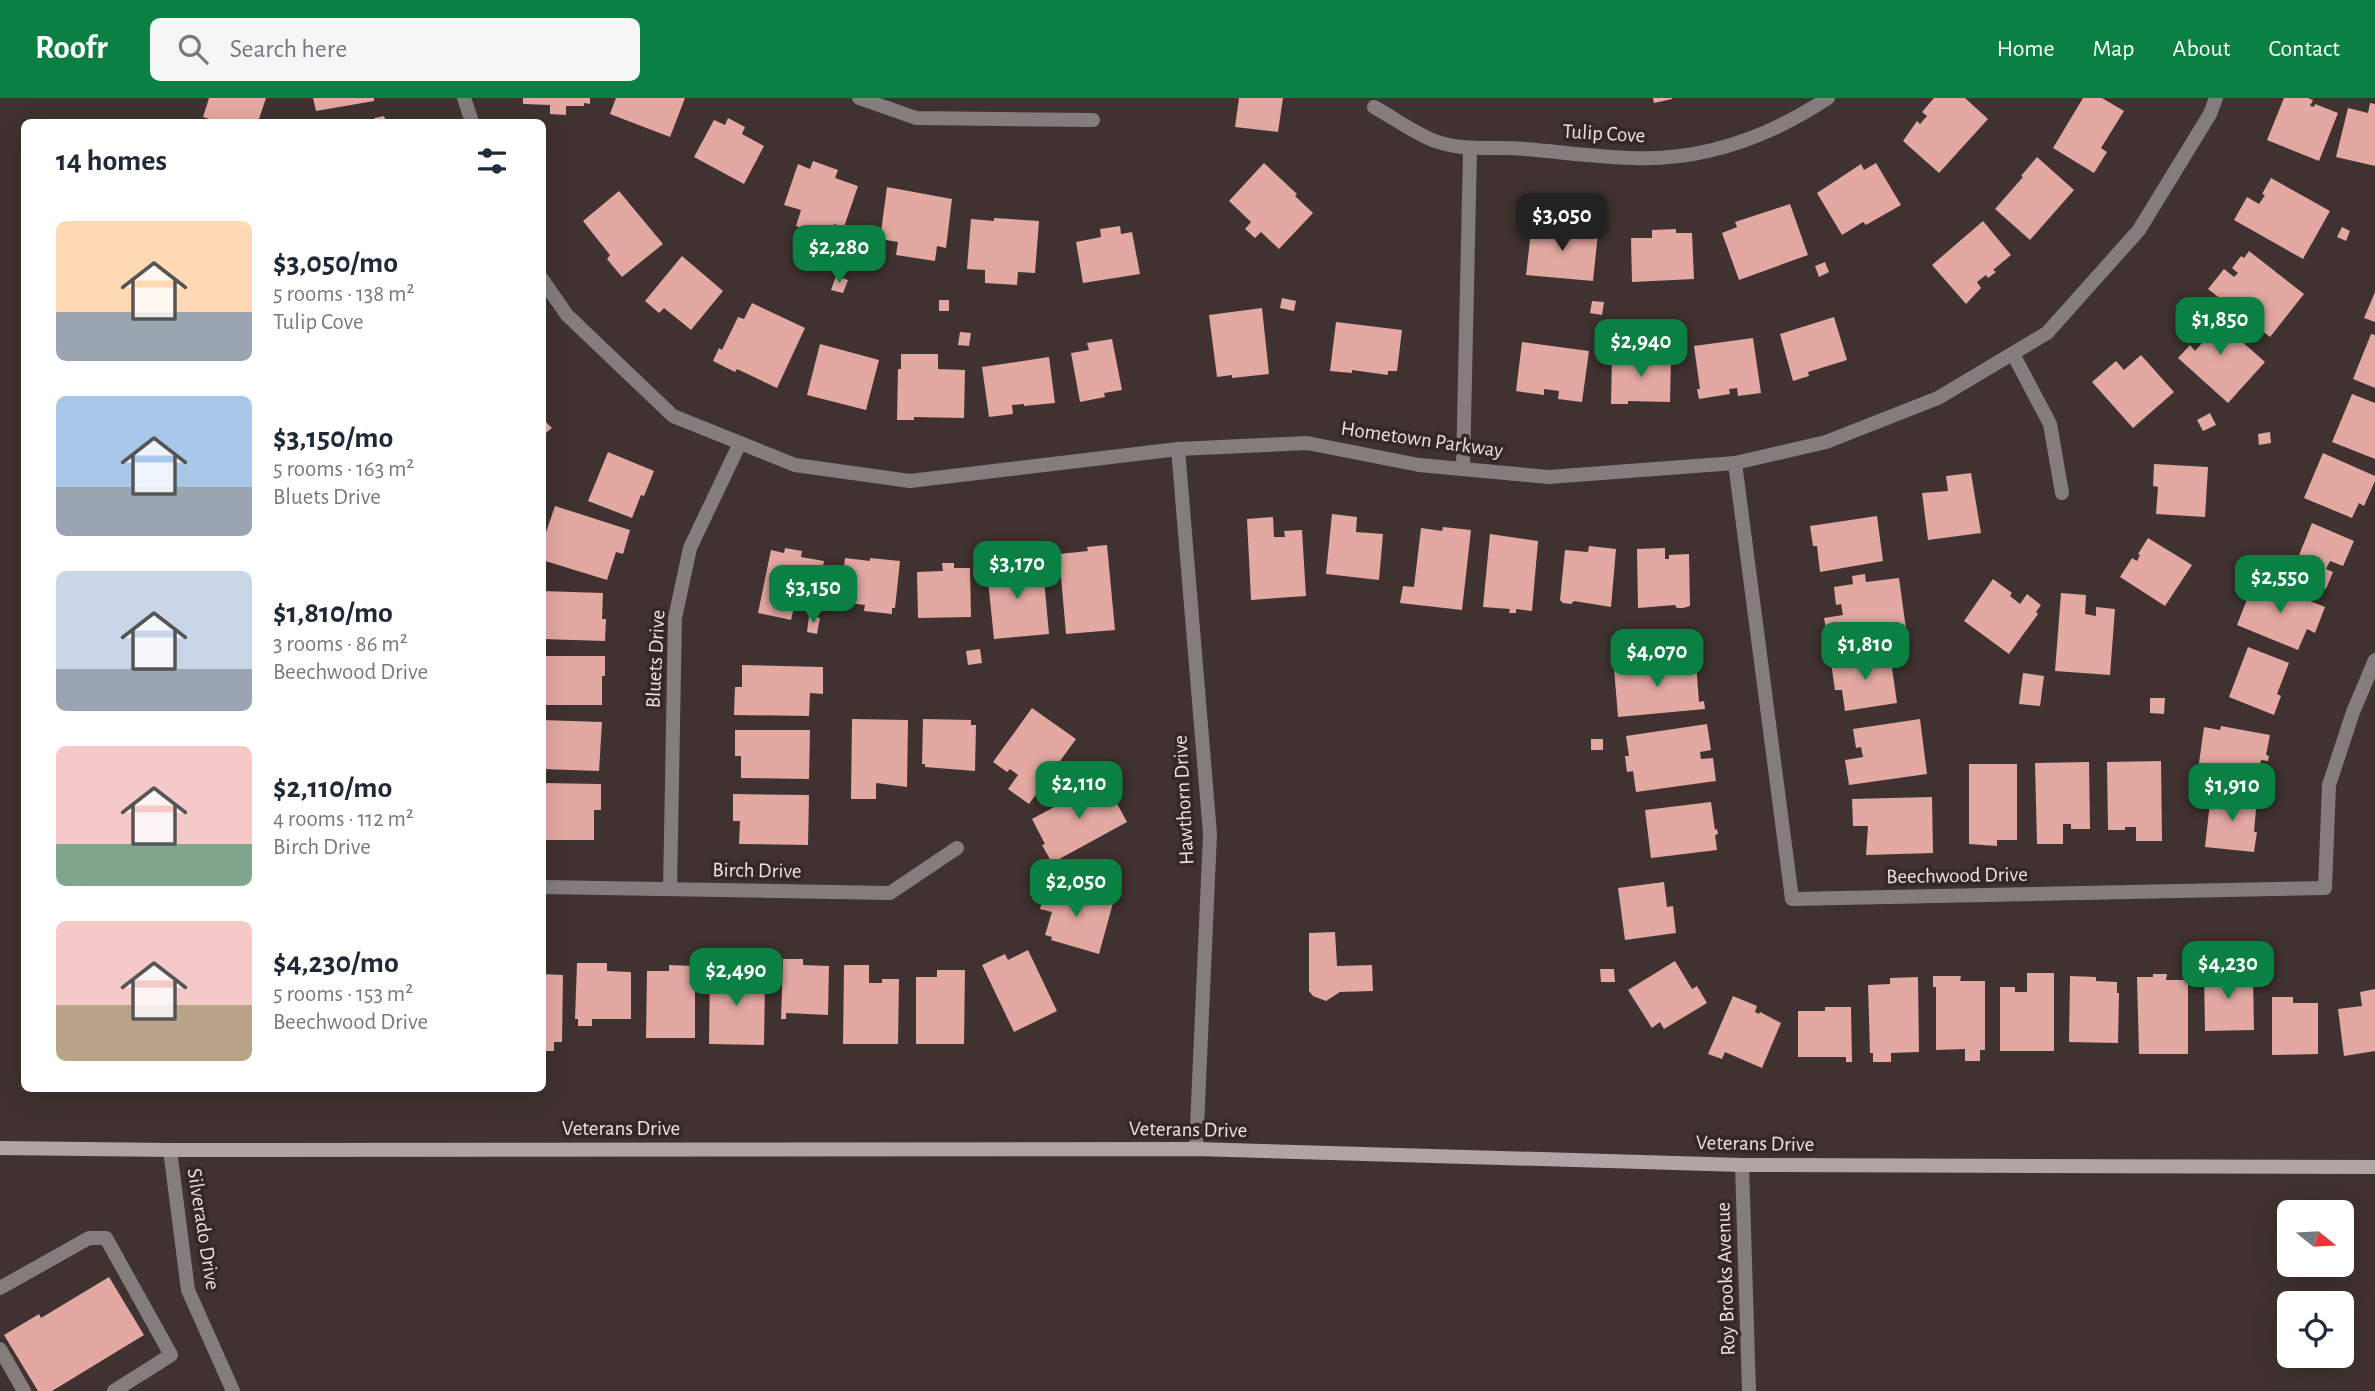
<!DOCTYPE html>
<meta charset="utf-8">
<style>
:root{--surface:#fff;--page:#f6f6f7;--text:#1f2937;--muted:#747a83;--accent:#0b8043}
body{margin:0;font-family:"Alegreya Sans",sans-serif;background:var(--page);color:var(--text);height:100vh;display:flex;flex-direction:column;font-size:26px;white-space:nowrap}
*{box-sizing:border-box;margin:0}
p{font-size:23px;color:var(--muted)}
.icon{flex:none;width:38px;height:38px;fill:none;stroke:currentColor;stroke-width:2;stroke-linecap:round;stroke-linejoin:round}
.map{position:relative;flex:1;overflow:hidden}
.details{position:absolute;left:21px;top:21px;width:525px;height:973px;display:flex;flex-direction:column;background:var(--surface);border-radius:10px;box-shadow:0 7px 28px #0002}
.details>*{flex:none}
.needle{width:46px;rotate:108deg}
.controls{position:absolute;left:2277px;top:1102px;display:grid;gap:14px}
.controls a{display:grid;place-items:center;width:77px;height:77px;border-radius:10px;background:var(--surface);box-shadow:0 7px 28px #0002;font-size:35px}
.price{position:absolute;translate:-50% -60px;padding:0 16px;border-radius:14px;background:var(--accent);color:#fff;font-size:23px;line-height:46px;filter:drop-shadow(0 2px 4px #0008)}
.price::after{content:'';position:absolute;left:50%;top:42px;width:21px;height:16px;margin-left:-10px;background:inherit;clip-path:polygon(0 0,100% 0,50% 100%)}
.price.selected{background:#222;color:#fff}
ul{padding:0;list-style:none}
li{display:flex;align-items:center;gap:21px;height:175px;padding:0 35px}
li span{display:grid;place-items:center;flex:none;width:196px;height:140px;border-radius:10px;color:#555}
li>.icon{margin-inline-start:auto}
span .icon{width:84px;height:84px;fill:#fffc;stroke-width:1}
li b{font-size:30px}
h2{display:flex;justify-content:space-between;align-items:center;height:84px;padding:0 35px;font-size:30px}
header{display:flex;align-items:center;gap:42px;box-sizing:border-box;height:98px;padding:0 35px;background:var(--accent);color:#fff}
header strong{font-size:33px}
nav{display:flex;gap:38px;margin-inline-start:auto;font-size:24px}
.search{width:490px;height:63px;background:var(--page);display:flex;align-items:center;gap:18px;box-sizing:border-box;padding:0 24px;border-radius:10px;color:var(--muted);font-size:26px}
.map>svg:first-child{display:block}
.building{fill:#e3a8a2}
.lines{fill:none;stroke-linecap:round;stroke-linejoin:round}
.lane{stroke:#847d7c;stroke-width:14}
.street{stroke:#847d7c;stroke-width:14}
.secondary{stroke:#b0a5a4;stroke-width:14}
.labels{text-anchor:middle;stroke-width:7;stroke-linejoin:round;paint-order:stroke}
.street-label{font-size:21px;fill:#eae1e0;stroke:#342826}
</style>
<header>
<strong>Roofr</strong>
<div class="search"><svg class="icon" aria-label="search" viewBox="0 0 24 24"><circle cx="10" cy="10" r="6"/><path d="M15 15l6 6"/></svg>Search here</div>
<nav><a>Home</a><a>Map</a><a>About</a><a>Contact</a></nav>
</header>
<div class="map">
<svg width="2375" height="1293" viewBox="0 0 2375 1293">
<rect width="100%" height="100%" fill="#3f3230"/>
<g class="building">
<polygon points="209,0 266,0 258,24 218,24 203,19"/>
<polygon points="313,0 374,0 374,3 316,13"/>
<polygon points="523,0 590,0 590,6 584,5 584,8 566,8 566,17 550,16 550,7 523,6"/>
<polygon points="616,0 685,0 670,39 610,16"/>
<polygon points="1239,0 1283,0 1278,34 1235,29"/>
<polygon points="1653,0 1672,0 1672,1 1654,5"/>
<polygon points="1934,0 1965,0 1988,21 1939,75 1903,43 1917,23 1920,26 1927,18 1922,14"/>
<polygon points="2083,0 2102,0 2124,13 2101,50 2107,54 2094,75 2053,50"/>
<polygon points="2284,0 2308,0 2313,2 2310,8 2314,9 2315,6 2338,15 2319,63 2267,42"/>
<polygon points="2370,5 2375,6 2375,68 2336,59 2348,10 2368,15"/>
<polygon points="384,18 386,24 370,24 375,20"/>
<polygon points="728,20 745,29 742,36 764,48 744,86 694,59 714,22 725,27"/>
<polygon points="2037,59 2074,92 2030,142 1995,111 2023,79 2021,78"/>
<polygon points="813,63 838,72 835,80 858,88 844,129 834,126 830,139 796,128 801,112 784,107 798,66 810,71"/>
<polygon points="1264,65 1297,96 1295,98 1313,115 1279,151 1261,134 1255,140 1245,131 1251,124 1229,103"/>
<polygon points="1876,65 1901,107 1866,127 1863,124 1842,137 1817,95 1861,66 1864,72"/>
<polygon points="2271,80 2330,113 2303,161 2234,122 2247,99 2259,106 2265,97 2262,96"/>
<polygon points="887,89 952,101 946,150 937,148 935,163 896,157 898,144 880,141"/>
<polygon points="619,93 663,146 622,179 607,161 610,157 583,123"/>
<polygon points="1790,106 1808,157 1739,182 1722,135 1737,129 1735,124"/>
<polygon points="994,120 1039,123 1035,175 1018,174 1017,187 985,185 985,172 967,171 971,121 994,123"/>
<polygon points="1983,123 2011,157 1993,172 1996,174 1988,180 1986,177 1977,184 1981,190 1966,206 1932,167"/>
<polygon points="1532,125 1598,135 1593,183 1526,177"/>
<polygon points="1120,128 1121,136 1132,134 1140,176 1083,185 1076,144 1101,139 1100,131"/>
<polygon points="2342,129 2350,133 2346,143 2337,139"/>
<polygon points="1676,131 1676,135 1692,135 1694,181 1632,184 1631,140 1652,140 1652,132"/>
<polygon points="2249,153 2304,196 2270,239 2208,191 2224,171 2234,179 2238,175 2232,170 2241,158 2244,160"/>
<polygon points="682,158 723,193 691,232 664,210 659,215 645,203"/>
<polygon points="1825,164 1829,174 1819,179 1815,168"/>
<polygon points="836,178 848,182 843,195 831,192"/>
<polygon points="2375,194 2375,224 2364,220"/>
<polygon points="1282,200 1296,203 1294,213 1280,210"/>
<rect x="939" y="202" width="10" height="11"/>
<polygon points="1592,203 1604,204 1602,217 1590,215"/>
<polygon points="752,205 805,230 777,290 737,271 735,274 713,263 719,250 722,252 738,219 744,221"/>
<polygon points="1262,210 1269,276 1232,280 1232,277 1217,279 1209,217"/>
<polygon points="2205,211 2265,264 2228,305 2178,260 2190,247 2195,253 2203,244 2188,231"/>
<polygon points="1834,219 1847,262 1808,274 1809,278 1793,283 1780,236"/>
<polygon points="1336,224 1402,232 1397,273 1388,273 1388,277 1352,272 1352,275 1330,273"/>
<polygon points="960,234 971,235 969,248 958,247"/>
<polygon points="2371,236 2375,237 2375,290 2353,281"/>
<polygon points="1753,240 1761,295 1738,298 1737,290 1729,291 1730,296 1699,301 1697,291 1700,291 1694,248"/>
<polygon points="1112,241 1122,292 1104,295 1105,299 1080,304 1071,255 1089,252 1087,245"/>
<polygon points="1522,244 1589,253 1582,304 1558,301 1559,293 1544,291 1544,297 1516,293"/>
<polygon points="820,246 879,262 866,312 807,297"/>
<polygon points="901,256 938,256 938,271 965,272 964,320 914,319 914,322 897,322 898,271 901,271"/>
<polygon points="1612,257 1671,258 1670,304 1628,303 1628,306 1611,306"/>
<polygon points="2141,257 2174,294 2133,330 2092,284 2116,263 2124,272"/>
<polygon points="1049,259 1055,305 1024,308 1024,306 1012,307 1013,316 989,319 982,269"/>
<polygon points="2352,296 2375,305 2375,361 2332,344"/>
<polygon points="2210,315 2216,327 2203,333 2197,322"/>
<polygon points="542,320 552,330 542,338"/>
<polygon points="2270,334 2271,345 2259,347 2258,336"/>
<polygon points="608,354 654,373 644,398 641,397 632,420 588,403"/>
<polygon points="2323,355 2375,378 2375,383 2364,408 2359,405 2352,420 2304,400"/>
<polygon points="2154,366 2208,369 2205,419 2156,416 2158,389 2153,388"/>
<polygon points="1971,375 1981,435 1928,442 1922,395 1948,393 1946,378"/>
<polygon points="555,408 630,432 623,456 616,454 607,482 542,462 542,446"/>
<polygon points="1332,416 1357,419 1356,434 1383,436 1379,482 1326,476"/>
<polygon points="1877,418 1883,463 1820,474 1817,448 1813,448 1810,428"/>
<polygon points="1273,419 1274,439 1285,439 1284,433 1302,432 1306,498 1251,502 1247,421"/>
<polygon points="2312,425 2354,443 2343,468 2330,463 2326,471 2333,474 2326,491 2291,477"/>
<polygon points="1443,429 1471,432 1462,512 1400,505 1403,488 1414,489 1421,430 1442,433"/>
<polygon points="1490,436 1538,443 1532,513 1516,511 1516,515 1509,515 1510,511 1483,509"/>
<polygon points="2148,440 2192,467 2165,508 2120,479 2132,460 2137,463 2140,457 2138,456"/>
<polygon points="1107,447 1115,532 1066,536 1059,456 1088,453 1087,449"/>
<polygon points="1589,448 1616,451 1611,509 1574,503 1571,506 1563,505 1560,502 1565,452 1588,454"/>
<polygon points="785,450 802,453 801,459 824,463 814,513 794,509 791,522 758,515 771,452 784,455"/>
<polygon points="1665,450 1665,461 1669,461 1669,457 1689,456 1690,508 1683,510 1677,510 1675,507 1638,510 1637,451"/>
<polygon points="845,460 870,463 870,460 900,463 895,510 892,510 892,516 864,513 865,507 840,504"/>
<polygon points="1010,460 1012,481 1026,479 1025,471 1043,470 1049,536 994,541 986,463"/>
<polygon points="942,465 954,465 954,470 970,470 971,519 918,520 917,474 943,473"/>
<polygon points="1865,476 1866,484 1899,480 1906,531 1828,542 1824,520 1843,517 1841,506 1836,507 1834,489 1853,486 1852,478"/>
<polygon points="1993,481 2012,495 2010,498 2020,506 2027,496 2041,507 2036,514 2038,516 2009,556 1964,523"/>
<polygon points="2255,481 2325,509 2315,535 2307,531 2298,552 2237,527"/>
<polygon points="542,493 603,495 602,521 606,521 605,543 542,541"/>
<polygon points="2061,495 2086,497 2085,516 2096,518 2096,509 2115,511 2110,577 2055,573"/>
<polygon points="809,518 820,520 817,536 807,534"/>
<polygon points="2248,549 2289,565 2277,596 2281,598 2274,617 2229,599"/>
<polygon points="980,551 982,565 968,567 966,553"/>
<polygon points="1890,556 1897,605 1845,613 1842,592 1835,592 1831,565"/>
<polygon points="542,558 605,558 605,578 602,578 602,607 542,607"/>
<polygon points="1696,564 1699,604 1704,603 1705,611 1618,619 1614,570"/>
<polygon points="742,567 823,569 823,596 810,595 809,618 734,617 735,589 742,589"/>
<polygon points="2023,575 2044,578 2040,608 2019,606"/>
<polygon points="2150,600 2165,600 2164,616 2150,615"/>
<polygon points="1032,610 1076,641 1029,706 1008,691 1018,677 1010,671 1007,674 993,664"/>
<polygon points="852,621 908,622 907,689 876,685 876,701 851,701"/>
<polygon points="923,621 971,622 971,627 976,627 975,673 925,669 925,666 922,666"/>
<polygon points="1920,621 1927,676 1849,687 1845,662 1863,659 1861,649 1856,650 1853,631"/>
<polygon points="542,622 602,624 599,673 542,671"/>
<polygon points="1707,626 1711,652 1700,654 1701,661 1713,660 1716,683 1636,694 1633,673 1627,674 1625,658 1629,658 1626,638"/>
<polygon points="2221,628 2270,637 2266,657 2269,658 2268,663 2261,662 2256,688 2212,680 2214,668 2199,665 2204,629 2220,632"/>
<polygon points="735,632 810,632 809,681 741,680 741,658 735,658"/>
<rect x="1591" y="641" width="12" height="11"/>
<polygon points="2161,663 2162,743 2136,743 2136,729 2125,729 2125,732 2108,732 2107,664"/>
<polygon points="2089,664 2090,731 2071,731 2071,726 2063,726 2063,746 2037,746 2035,665"/>
<polygon points="1969,666 2017,666 2017,742 1997,742 1997,748 1969,746"/>
<polygon points="1104,682 1127,724 1052,765 1042,747 1045,746 1032,721"/>
<polygon points="542,685 601,686 601,712 594,712 594,742 542,742"/>
<polygon points="2211,695 2257,700 2254,734 2257,734 2254,754 2205,749"/>
<polygon points="733,696 809,697 808,747 739,746 740,723 733,723"/>
<polygon points="1932,699 1933,755 1866,757 1868,728 1853,728 1852,701"/>
<polygon points="1711,704 1715,732 1717,731 1718,736 1715,737 1717,752 1651,760 1645,712"/>
<polygon points="1664,784 1667,809 1673,808 1676,835 1625,842 1618,790"/>
<polygon points="1047,787 1113,805 1099,856 1051,842 1052,839 1045,837 1052,814 1040,811"/>
<polygon points="1335,834 1337,868 1372,867 1373,893 1340,894 1326,903 1313,898 1309,893 1309,835"/>
<polygon points="1028,852 1057,913 1014,934 982,867 1005,856 1008,862"/>
<polygon points="783,861 803,861 803,867 829,868 828,917 786,915 786,921 781,921"/>
<polygon points="1675,863 1692,891 1697,888 1707,905 1664,931 1660,924 1652,930 1628,892"/>
<polygon points="577,865 607,865 607,873 631,874 631,921 592,921 592,928 578,928 578,921 575,921"/>
<polygon points="669,867 695,868 695,940 646,940 647,873 669,873"/>
<polygon points="844,867 869,867 869,885 882,885 882,881 899,881 898,946 843,946"/>
<polygon points="710,868 737,868 737,882 765,882 764,947 709,946"/>
<polygon points="1600,871 1614,871 1615,884 1601,884"/>
<polygon points="2228,871 2236,872 2236,878 2253,878 2254,932 2205,933 2204,872"/>
<polygon points="937,872 965,872 964,946 916,946 916,879 937,879"/>
<polygon points="2027,875 2054,875 2054,953 2000,953 2000,889 2015,889 2015,894 2027,894"/>
<polygon points="542,876 563,877 562,944 554,944 554,953 542,953"/>
<polygon points="2153,876 2167,876 2166,882 2188,882 2188,956 2139,956 2137,879 2153,879"/>
<polygon points="1933,878 1961,878 1960,883 1985,883 1985,952 1980,952 1980,963 1965,963 1965,951 1936,952 1936,889 1933,889"/>
<polygon points="2070,878 2096,879 2096,883 2117,884 2117,895 2119,895 2118,945 2069,944"/>
<polygon points="1918,879 1919,954 1891,955 1891,964 1873,964 1873,955 1870,955 1868,887 1890,886 1890,880"/>
<polygon points="2375,891 2375,953 2344,958 2338,911 2362,908 2360,894"/>
<polygon points="1733,898 1757,908 1755,914 1759,916 1760,914 1781,925 1762,970 1725,954 1722,961 1708,956"/>
<polygon points="2272,899 2293,899 2293,905 2318,905 2318,956 2272,957"/>
<polygon points="1825,909 1851,909 1852,964 1846,964 1846,959 1798,959 1798,913 1825,913"/>
<polygon points="109,1179 144,1237 52,1293 38,1293 4,1237 39,1216 41,1220"/>
</g>
<g class="lines">
<g class="lane">
<polyline points="0,1190 89,1140 106,1140 171,1257 114,1293"/>
<polyline points="0,1251 24,1293"/>
</g>
<g class="street">
<polyline points="464,0 472,24"/>
<polyline points="859,0 916,20 1093,22"/>
<path d="M1374,9C1394,20 1414,35 1435,43C1466,54 1494,48 1525,51C1561,54 1596,59 1632,60C1703,63 1769,39 1828,0"/>
<polyline points="542,181 567,217 673,318 795,367 910,383 1178,351 1307,345 1419,367 1549,379 1735,365 1826,344 1938,300 2047,235 2139,132 2210,16 2216,0"/>
<polyline points="2013,256 2050,326 2062,395"/>
<polyline points="1178,351 1210,736 1196,1051"/>
<polyline points="1735,365 1792,801 2325,790 2329,687 2353,614 2375,562"/>
<polyline points="1463,371 1470,52"/>
<polyline points="542,789 890,795 957,750"/>
<polyline points="670,791 675,520 690,450 740,345"/>
<polyline points="170,1052 188,1192 233,1293"/>
<polyline points="1742,1067 1749,1293"/>
</g>
<polyline class="secondary" points="0,1050 170,1052 1196,1051 1742,1067 2375,1069"/>
</g>
<g class="labels">
<g class="street-label">
<text transform="translate(1604 35) rotate(3)" y="7">Tulip Cove</text>
<text transform="translate(1422 341) rotate(8)" y="7">Hometown Parkway</text>
<text transform="translate(655 561) rotate(-87)" y="7">Bluets Drive</text>
<text transform="translate(1183 702) rotate(-93)" y="7">Hawthorn Drive</text>
<text transform="translate(757 772) rotate(1)" y="7">Birch Drive</text>
<text transform="translate(1957 777) rotate(-1)" y="7">Beechwood Drive</text>
<text x="621" y="1037">Veterans Drive</text>
<text transform="translate(1188 1031) rotate(1)" y="7">Veterans Drive</text>
<text transform="translate(1755 1045) rotate(1)" y="7">Veterans Drive</text>
<text transform="translate(204 1131) rotate(81)" y="7">Silverado Drive</text>
<text transform="translate(1725 1181) rotate(-92)" y="7">Roy Brooks Avenue</text>
</g>
</g>
</svg>
<div class="controls">
<a><svg class="needle" viewBox="-14 -14 28 28"><path d="M0-13l5 13h-10z" fill="#e53935"/><path d="M0 13l5-13h-10z" fill="#747a83"/></svg></a>
<a><svg class="icon" aria-label="locate" viewBox="0 0 24 24"><circle cx="12" cy="12" r="6"/><path d="M12 2v4M12 18v4M2 12h4M18 12h4"/></svg></a>
</div>
<b class="price selected" style="left:1562px;top:155px">$3,050</b>
<b class="price" style="left:839px;top:187px">$2,280</b>
<b class="price" style="left:2220px;top:259px">$1,850</b>
<b class="price" style="left:1641px;top:281px">$2,940</b>
<b class="price" style="left:1017px;top:503px">$3,170</b>
<b class="price" style="left:2280px;top:517px">$2,550</b>
<b class="price" style="left:813px;top:527px">$3,150</b>
<b class="price" style="left:1865px;top:584px">$1,810</b>
<b class="price" style="left:1657px;top:591px">$4,070</b>
<b class="price" style="left:1079px;top:723px">$2,110</b>
<b class="price" style="left:2232px;top:725px">$1,910</b>
<b class="price" style="left:1076px;top:821px">$2,050</b>
<b class="price" style="left:2228px;top:903px">$4,230</b>
<b class="price" style="left:736px;top:910px">$2,490</b>
<section class="details">
<h2>14 homes<svg class="icon" aria-label="filters" viewBox="0 0 24 24"><path d="M4 7h16M4 17h16"/><circle cx="9" cy="7" r="2"/><circle cx="15" cy="17" r="2"/></svg></h2>
<ul>
<li><span style="background:linear-gradient(#ffd9b3 65%,#9aa5b1 0)"><svg class="icon" aria-label="home" viewBox="0 0 24 24"><path d="M3 11l9-7 9 7M6 9v11h12V9"/></svg></span><div><b>$3,050/mo</b><p>5 rooms · 138 m²</p><p>Tulip Cove</p></div></li>
<li><span style="background:linear-gradient(#a9c7e8 65%,#9aa5b1 0)"><svg class="icon" aria-label="home" viewBox="0 0 24 24"><path d="M3 11l9-7 9 7M6 9v11h12V9"/></svg></span><div><b>$3,150/mo</b><p>5 rooms · 163 m²</p><p>Bluets Drive</p></div></li>
<li><span style="background:linear-gradient(#c9d6e8 70%,#9aa5b1 0)"><svg class="icon" aria-label="home" viewBox="0 0 24 24"><path d="M3 11l9-7 9 7M6 9v11h12V9"/></svg></span><div><b>$1,810/mo</b><p>3 rooms · 86 m²</p><p>Beechwood Drive</p></div></li>
<li><span style="background:linear-gradient(#f6c9c9 70%,#7fa58c 0)"><svg class="icon" aria-label="home" viewBox="0 0 24 24"><path d="M3 11l9-7 9 7M6 9v11h12V9"/></svg></span><div><b>$2,110/mo</b><p>4 rooms · 112 m²</p><p>Birch Drive</p></div></li>
<li><span style="background:linear-gradient(#f6c9c9 60%,#b9a48a 0)"><svg class="icon" aria-label="home" viewBox="0 0 24 24"><path d="M3 11l9-7 9 7M6 9v11h12V9"/></svg></span><div><b>$4,230/mo</b><p>5 rooms · 153 m²</p><p>Beechwood Drive</p></div></li>
</ul>
</section>
</div>
